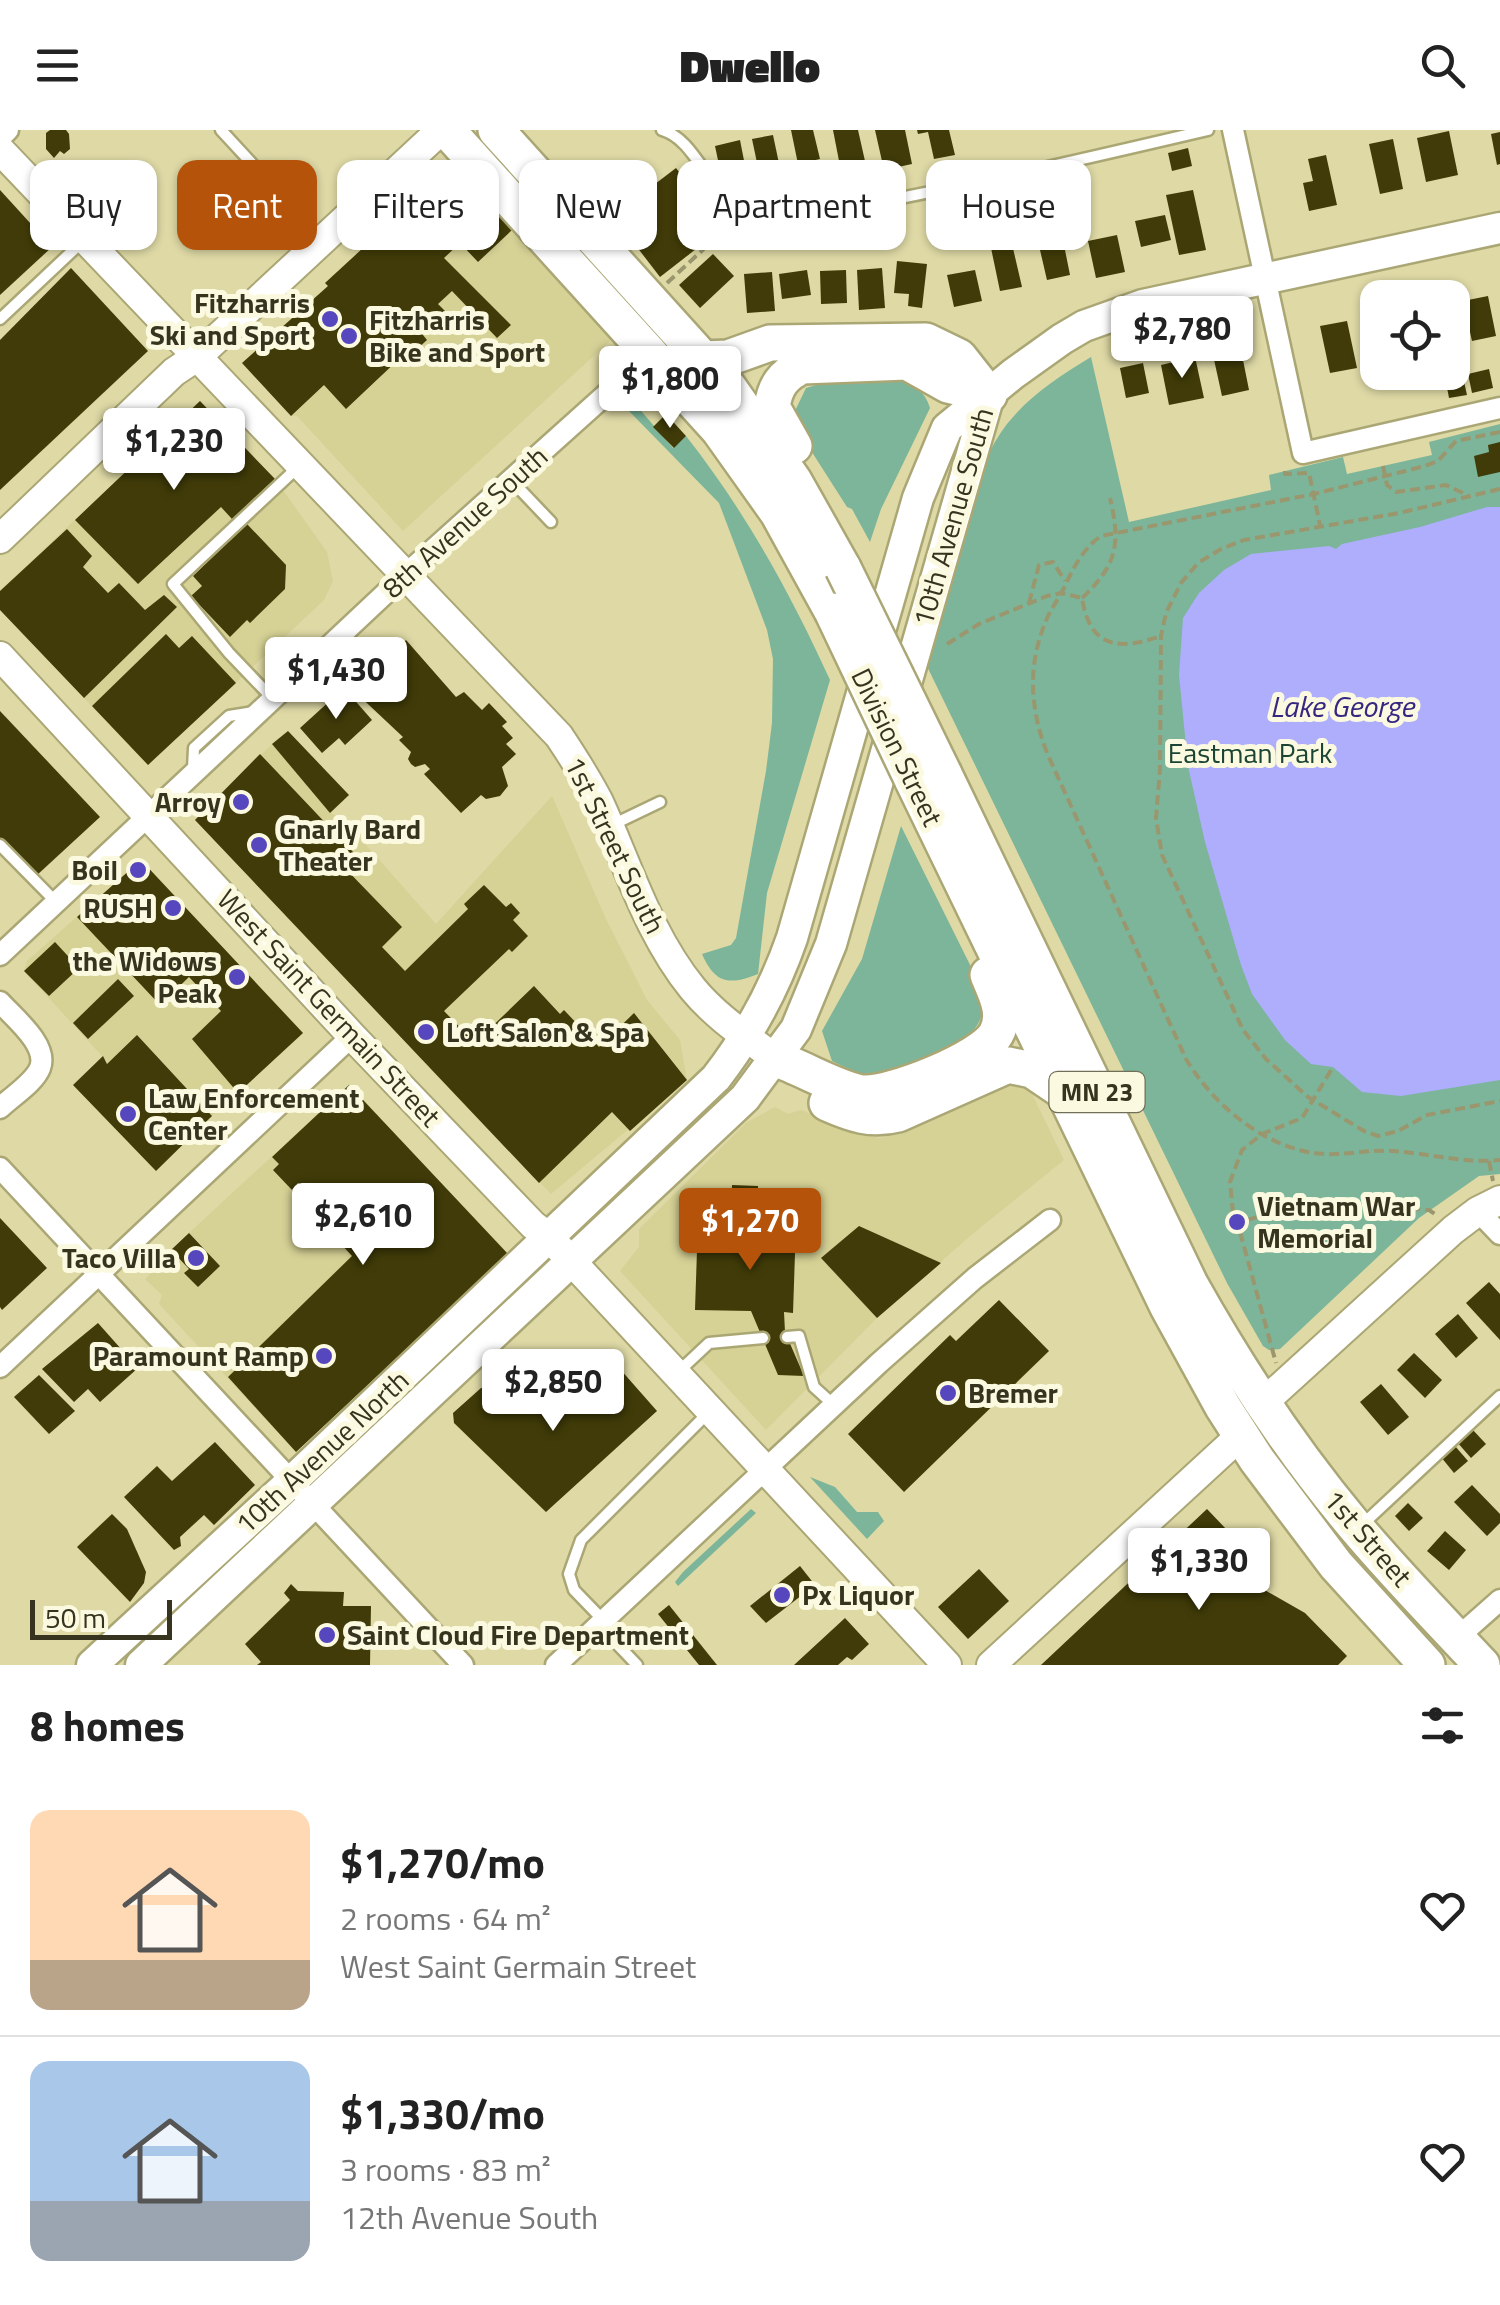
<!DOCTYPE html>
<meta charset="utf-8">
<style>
:root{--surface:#fff;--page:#f2f2f2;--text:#222;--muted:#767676;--line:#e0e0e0;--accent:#b45309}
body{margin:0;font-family:"Titillium Web",sans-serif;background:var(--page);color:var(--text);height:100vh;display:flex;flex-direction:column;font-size:38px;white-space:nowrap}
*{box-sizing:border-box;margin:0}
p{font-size:32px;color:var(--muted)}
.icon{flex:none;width:55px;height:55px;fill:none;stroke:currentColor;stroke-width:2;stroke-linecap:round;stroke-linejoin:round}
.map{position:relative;height:1535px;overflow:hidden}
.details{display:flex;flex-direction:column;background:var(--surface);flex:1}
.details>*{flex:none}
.top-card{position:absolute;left:30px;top:30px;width:1440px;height:90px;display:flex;gap:20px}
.tools{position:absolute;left:1360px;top:150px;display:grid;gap:20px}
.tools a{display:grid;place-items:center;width:110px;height:110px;border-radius:20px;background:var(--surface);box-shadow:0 2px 8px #0004;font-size:50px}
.scale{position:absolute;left:30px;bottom:25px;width:142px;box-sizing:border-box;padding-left:10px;border:5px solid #36341f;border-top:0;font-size:28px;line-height:35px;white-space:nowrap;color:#36341f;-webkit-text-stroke:8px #fbf9df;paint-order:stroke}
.price{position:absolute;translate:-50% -85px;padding:0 22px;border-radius:10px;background:#fff;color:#222;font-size:32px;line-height:65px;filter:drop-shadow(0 2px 5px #0008)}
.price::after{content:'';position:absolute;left:50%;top:60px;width:30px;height:22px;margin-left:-15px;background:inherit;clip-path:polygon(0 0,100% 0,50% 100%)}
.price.active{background:var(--accent);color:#fff}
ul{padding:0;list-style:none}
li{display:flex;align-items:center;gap:30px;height:250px;padding:0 30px}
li+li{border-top:2px solid var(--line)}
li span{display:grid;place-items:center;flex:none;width:280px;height:200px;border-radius:20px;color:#555}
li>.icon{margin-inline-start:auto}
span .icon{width:120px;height:120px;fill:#fffc;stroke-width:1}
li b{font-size:42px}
h2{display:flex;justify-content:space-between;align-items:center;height:120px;padding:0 30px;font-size:42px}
.tag{padding:0 35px;border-radius:20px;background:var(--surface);box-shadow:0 2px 8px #0004;font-size:35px;line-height:90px}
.tag.active{background:var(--accent);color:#fff}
header{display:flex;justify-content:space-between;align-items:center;height:130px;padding:0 30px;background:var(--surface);font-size:45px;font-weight:800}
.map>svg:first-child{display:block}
.built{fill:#d6d195}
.green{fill:#7cb59a}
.water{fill:#aeaefd}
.building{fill:#403b08}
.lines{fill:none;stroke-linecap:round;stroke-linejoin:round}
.service-casing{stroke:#aba775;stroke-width:15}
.minor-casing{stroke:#aba775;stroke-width:25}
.tertiary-casing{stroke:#aba775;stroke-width:32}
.secondary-casing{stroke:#aba775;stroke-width:35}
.trunk-casing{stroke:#aba775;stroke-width:40}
.path{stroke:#9a976f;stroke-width:4;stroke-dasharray:10 5;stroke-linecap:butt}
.service{stroke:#fff;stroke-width:10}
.minor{stroke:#fff;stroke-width:20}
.tertiary{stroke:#fff;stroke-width:28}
.secondary{stroke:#fff;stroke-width:30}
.trunk{stroke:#fff;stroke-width:35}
.trunk-bridge-casing{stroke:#aba775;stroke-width:40;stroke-linecap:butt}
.trunk-bridge{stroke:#fff;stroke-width:35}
.poi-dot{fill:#5747be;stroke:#fbf9df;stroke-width:4}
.labels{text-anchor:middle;stroke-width:10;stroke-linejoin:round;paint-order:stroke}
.shield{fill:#fbf9df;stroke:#716f59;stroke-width:2.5}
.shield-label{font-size:25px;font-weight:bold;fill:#36341f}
.poi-label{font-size:28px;font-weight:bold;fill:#36341f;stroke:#fbf9df;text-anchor:start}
.street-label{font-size:28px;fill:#36341f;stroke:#fbf9df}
.park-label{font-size:28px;fill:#1a4433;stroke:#fbf9df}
.water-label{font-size:30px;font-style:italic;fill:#362881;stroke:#fbf9df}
</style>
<header><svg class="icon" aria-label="menu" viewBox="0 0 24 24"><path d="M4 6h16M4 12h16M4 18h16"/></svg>Dwello<svg class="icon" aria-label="search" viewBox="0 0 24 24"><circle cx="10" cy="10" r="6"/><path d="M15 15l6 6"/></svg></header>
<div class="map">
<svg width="1500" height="1535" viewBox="0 0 1500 1535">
<rect width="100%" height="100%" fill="#ded9a5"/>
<g class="built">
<polygon points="452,36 611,210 403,401 297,286 291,286 242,233 328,156 400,83"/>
<polygon points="200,271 275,349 327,422 333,451 324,470 148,635 0,480 0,461"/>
<polygon points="272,614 330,683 342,688 436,794 552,666 606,789 647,870 680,910 687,950 551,1064 195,690"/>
<polygon points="141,730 303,903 182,1013 24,841 27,831"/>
<polygon points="1018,954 1031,962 1064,1030 970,1106 877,1188 766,1300 620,1141 639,1117 639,1099 746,993 775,977 788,984 801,980 857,1003 879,1008 905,1003 1003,955"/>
<polygon points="349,955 508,1124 296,1322 159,1174 162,1165 145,1149 189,1103"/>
</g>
<g class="green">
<path d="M1091,227L1129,392L1271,360L1269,345L1343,327L1347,344L1432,325L1429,312L1500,294V1044L1479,1046L1419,1088L1280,1219L1269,1220L1263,1216L1227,1153L922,526C942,462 967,345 1007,294C1030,265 1060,246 1091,227Z"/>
<path d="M899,247C914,255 925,261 930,278L881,379L870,412L852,379L847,377L794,294L792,287L806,258L823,253Z"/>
<path d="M636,275L673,318L686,306C745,381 791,464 830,550L767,763L758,844C728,856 715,853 702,824L731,815L736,808L766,641L772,593L773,529L767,500L719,373L629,281Z"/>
<path d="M901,696L986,867C984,880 981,893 971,903C955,919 891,947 869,945C856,944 843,936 832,931L822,901L862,829Z"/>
<polygon points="810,1347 835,1357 857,1382 878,1382 884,1391 867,1409"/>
<polygon points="751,1379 756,1383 678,1456 675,1452 683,1442"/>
</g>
<polygon class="water" points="1487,377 1500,377 1500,950 1401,966 1362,962 1333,937 1311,934 1285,910 1252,864 1241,835 1205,712 1188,636 1179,545 1183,488 1199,463 1224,440 1251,424 1329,416 1336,419 1342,414 1420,397"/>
<g class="building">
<polygon points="50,0 66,0 69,4 70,19 64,24 60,21 54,28 46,19 46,3"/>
<polygon points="791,0 813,0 820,29 798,34"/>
<polygon points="833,0 858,0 865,31 840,36"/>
<polygon points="875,0 905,0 912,34 884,40"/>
<polygon points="917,0 949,0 955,25 934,29 928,2 918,4"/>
<polygon points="1449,1 1458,45 1426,52 1417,8"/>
<polygon points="1500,2 1500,34 1497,35 1491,4"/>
<polygon points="773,5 781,43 760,47 752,9"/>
<polygon points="1393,9 1403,59 1380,64 1369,14"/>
<polygon points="740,10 749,56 736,59 735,51 723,54 715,16"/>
<polygon points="1188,18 1192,36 1172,41 1168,23"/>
<polygon points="1326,25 1337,75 1309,81 1303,53 1313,51 1308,29"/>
<polygon points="452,36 512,100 478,132 460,113 444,128 511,195 497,208 452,161 438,174 446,182 423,205 427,210 403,232 399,229 346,279 324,255 291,286 242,233 328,156 325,153"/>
<polygon points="676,38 723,98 660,147 613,86"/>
<polygon points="1086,41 1088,54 1070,58 1067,46"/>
<polygon points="0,60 52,117 0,165"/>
<polygon points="1193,60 1206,120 1179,125 1166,65"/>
<polygon points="1165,85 1171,110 1141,117 1135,91"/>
<polygon points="1117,105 1125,142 1096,148 1088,111"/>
<polygon points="1012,114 1022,157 1000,161 991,118"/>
<polygon points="1064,115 1070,145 1047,150 1040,120"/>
<polygon points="713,124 734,146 700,178 679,155"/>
<polygon points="897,131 927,134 922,178 908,176 909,164 894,163"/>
<polygon points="71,138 148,221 0,360 0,210"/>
<polygon points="882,138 885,178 859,180 857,140"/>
<polygon points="807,140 811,165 782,169 779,144"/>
<polygon points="846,140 847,173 821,174 820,141"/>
<polygon points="975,140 982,171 954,177 947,145"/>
<polygon points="772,142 775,181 747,183 744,144"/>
<polygon points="1488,166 1496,206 1472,211 1463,171"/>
<polygon points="1378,186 1378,236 1376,236 1366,189"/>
<polygon points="1347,191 1357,238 1330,243 1320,196"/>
<polygon points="1241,220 1249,260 1222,266 1213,225"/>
<polygon points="1195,227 1204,268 1169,275 1161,235"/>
<polygon points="1143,233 1149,263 1126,268 1120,238"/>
<polygon points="1461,238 1467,265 1449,268 1444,242"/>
<polygon points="1489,239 1493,258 1472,263 1468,244"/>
<polygon points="200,271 275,349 232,389 221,377 138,454 75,390"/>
<polygon points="666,284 686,306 674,318 653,297"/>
<polygon points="1500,312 1500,342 1478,347 1474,326 1489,322 1488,315"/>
<polygon points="247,394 286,435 285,459 250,493 247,490 230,507 191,466 202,456 193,446"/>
<polygon points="67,399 92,426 83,437 108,463 119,453 145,480 164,465 177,477 84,568 0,480 0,461"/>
<polygon points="166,504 179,518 192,506 236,553 148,635 92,576"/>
<polygon points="406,510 456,567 464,562 482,580 489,573 507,592 502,596 513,608 506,614 516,624 502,637 508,656 500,666 486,669 481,665 461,683 424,644 430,639 425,634 415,637 411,634 408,629 411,622 399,610 403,607 353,560"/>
<polygon points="344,558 372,590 345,615 339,608 322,623 300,598"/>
<polygon points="0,581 100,687 36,746 0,708"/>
<polygon points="288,601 349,665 330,683 272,614"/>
<polygon points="260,624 354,723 341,734 402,797 382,817 405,841 468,779 464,774 484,755 506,777 511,773 520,783 513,790 528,806 512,822 509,819 444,881 475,913 534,856 560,884 564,880 599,917 634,883 687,950 630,1001 612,982 539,1053 195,690"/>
<polygon points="141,730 303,903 238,963 192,909 221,881 189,847 160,875 77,787"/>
<polygon points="55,812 79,838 49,866 24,841"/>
<polygon points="118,849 134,866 88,909 73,893"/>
<polygon points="137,905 212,986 156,1041 73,955 103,926 107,934"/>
<polygon points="349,955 508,1124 296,1322 228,1247 352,1126 340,1113 348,1106 343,1101 337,1107 327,1096 333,1090 298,1053 292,1060 273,1040 279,1034 272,1027"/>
<polygon points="732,1055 758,1056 757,1093 796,1094 793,1183 784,1182 785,1202 804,1246 778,1245 751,1181 695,1180 698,1091 731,1092"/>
<polygon points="0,1088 47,1138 2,1180 0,1177"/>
<polygon points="859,1096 941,1133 877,1188 821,1128"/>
<polygon points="189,1103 220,1136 198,1157 184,1143 189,1139 171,1120"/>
<polygon points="1489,1152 1500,1164 1500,1210 1466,1173"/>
<polygon points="999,1170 1049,1221 904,1362 848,1304 950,1205 956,1211"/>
<polygon points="1458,1184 1478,1208 1456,1228 1435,1204"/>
<polygon points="98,1193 138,1238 100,1272 88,1259 74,1272 42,1239"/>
<polygon points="1414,1223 1442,1250 1425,1268 1397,1240"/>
<polygon points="620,1239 657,1281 546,1382 454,1293 453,1283 481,1258 492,1257 502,1266 512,1257 521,1267 535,1273 553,1275 573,1273 597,1261"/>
<polygon points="39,1245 75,1281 49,1304 14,1267"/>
<polygon points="1381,1254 1409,1287 1388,1305 1360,1272"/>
<polygon points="1472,1299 1486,1314 1471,1328 1457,1312"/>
<polygon points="215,1312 255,1355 214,1395 204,1385 180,1407 181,1416 174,1420 124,1367 157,1336 172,1351"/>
<polygon points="1455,1316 1468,1331 1454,1343 1441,1327"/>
<polygon points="1472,1355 1500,1384 1500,1393 1487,1406 1454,1372"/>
<polygon points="1408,1373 1423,1388 1409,1401 1395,1386"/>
<polygon points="1207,1379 1269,1444 1256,1455 1305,1483 1347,1526 1338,1535 1041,1535"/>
<polygon points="112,1384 127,1399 146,1442 144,1453 130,1472 77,1417"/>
<polygon points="1445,1401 1466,1420 1449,1440 1427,1421"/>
<polygon points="800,1436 815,1455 766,1493 750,1476"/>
<polygon points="979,1439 1009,1471 968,1509 938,1477"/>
<polygon points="291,1454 298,1461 344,1462 343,1476 371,1476 370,1535 257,1535 261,1532 245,1514 290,1470 284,1463"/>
<polygon points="669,1475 717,1535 699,1535 658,1484"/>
<polygon points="845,1488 869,1514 852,1530 847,1527 838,1535 794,1535"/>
</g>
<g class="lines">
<g class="service-casing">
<g id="service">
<polyline points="221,0 280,64 317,112"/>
<path d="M662,0C699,10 710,73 756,86C788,95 852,78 885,71C994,50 1101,25 1208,0"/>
<polyline points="0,189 83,111"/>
<polyline points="511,350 551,392"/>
<polyline points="273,569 229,523 173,454 297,338"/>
<polyline points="193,639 194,618 229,586 254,582"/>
<polyline points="610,696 660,672"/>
<polyline points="0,715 56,772"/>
<polyline points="787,1207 799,1206 814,1257 835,1276"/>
<polyline points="677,1243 709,1213 763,1208"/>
<polyline points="1362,1395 1500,1266"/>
<polyline points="603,1490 574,1460 569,1444 581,1410 710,1281"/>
<polyline points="599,1495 637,1535"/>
</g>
</g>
<g class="minor-casing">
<g id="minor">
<polyline points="1233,0 1303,323 1500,278"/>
<polyline points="0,8 8,0"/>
<polyline points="0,825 406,444 651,224"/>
<path d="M0,872C13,887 49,915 40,938C34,953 11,967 0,978"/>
<polyline points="0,1038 463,1535"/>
<polyline points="1478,1081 1500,1104"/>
<polyline points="0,1237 352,906"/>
<polyline points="1457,1508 1500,1470"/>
<polyline points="556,1535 879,1233 975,1148 1050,1090"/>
</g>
</g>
<g class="tertiary-casing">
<g id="tertiary">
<path d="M0,20L559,606C573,627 587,649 599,672C628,735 648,804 693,859C716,887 747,907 776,929"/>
<polyline points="0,409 174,242 198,226 441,0"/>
<polyline points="0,526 352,906 533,1095 549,1107 947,1535"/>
<polyline points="1263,1273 1453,1100 1478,1081 1500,1070"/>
<polyline points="991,1535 1240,1306"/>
</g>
</g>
<g class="secondary-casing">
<g id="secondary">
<path d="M92,1535L292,1351L716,948C750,904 774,860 792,808L918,368L947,298L1013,244L1062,209L1084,196L1143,175L1500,98"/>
<polyline points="141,1535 745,968 796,899 831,814 989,265"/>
</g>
</g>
<g class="trunk-casing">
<g id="trunk">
<polyline points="447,0 719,300 778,383 832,481"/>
<polyline points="496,0 729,258 794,351 843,438"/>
<polyline points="703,229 728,228 770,213 926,211 959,227 989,265"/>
<path d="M794,316L772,277C775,256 783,245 802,236L907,232L948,255L989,265"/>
<path d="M944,644L1190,1154C1237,1238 1291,1320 1353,1394C1394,1443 1439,1489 1482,1535"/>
<polyline points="912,649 1168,1177 1223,1277 1257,1330 1336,1435 1427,1535"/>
<path d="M776,929C801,937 839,960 863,963C890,965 982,929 996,904C1007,884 996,864 988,845"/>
<path d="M827,973C852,984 871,991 898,984L1008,935L1032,940L1063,961"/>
</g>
</g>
<g class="path">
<polyline points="667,153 734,91"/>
<path d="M1500,302L1456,311L1438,331L1425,336L1314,364L1101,406C1084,417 1072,440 1065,456C1060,466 1054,475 1049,484C1027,531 1029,576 1047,623L1186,929C1213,974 1261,1015 1314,1023C1340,1027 1366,1019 1392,1021C1427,1023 1465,1034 1500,1030"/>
<polyline points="1383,336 1387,355 1396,362 1446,355 1469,366"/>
<polyline points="1285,341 1285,344 1309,343 1320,395"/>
<polyline points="1500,359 1399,383 1244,410 1221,419 1198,433 1181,453 1166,483 1161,506 1160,639 1156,688 1162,725 1243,900 1266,929 1308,967 1364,1001 1378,1006 1398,1001 1427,985 1500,971"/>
<path d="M1082,468C1117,435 1121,414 1110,368"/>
<polyline points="1029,473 1039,435 1053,432 1065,451"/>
<path d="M947,514L979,494L1047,466L1061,463L1082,468C1090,518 1118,521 1161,506"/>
<polyline points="1489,1031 1493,1051"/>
<circle cx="1237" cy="1092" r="10"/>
<polyline points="1233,1083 1230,1052 1242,1020 1262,1004 1302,988 1333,937"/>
<path d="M1247,1090C1311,1070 1363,1075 1429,1080L1435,1084"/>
<polyline points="1240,1102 1276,1233"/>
</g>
<use href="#service" class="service"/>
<use href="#minor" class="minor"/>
<use href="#tertiary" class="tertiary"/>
<use href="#secondary" class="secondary"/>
<use href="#trunk" class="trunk"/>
<g class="trunk-bridge-casing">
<g id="trunk-bridge">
<polyline points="843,438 944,644"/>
<polyline points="832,481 912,649"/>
</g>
</g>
<use href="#trunk-bridge" class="trunk-bridge"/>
</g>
<g class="poi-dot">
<circle cx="330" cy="189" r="10"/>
<circle cx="349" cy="206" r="10"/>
<circle cx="241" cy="672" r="10"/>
<circle cx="259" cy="715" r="10"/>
<circle cx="138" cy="740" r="10"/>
<circle cx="173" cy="778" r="10"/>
<circle cx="237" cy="847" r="10"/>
<circle cx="426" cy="902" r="10"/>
<circle cx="128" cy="984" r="10"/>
<circle cx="1237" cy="1092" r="10"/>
<circle cx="196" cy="1128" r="10"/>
<circle cx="324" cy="1226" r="10"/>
<circle cx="948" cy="1263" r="10"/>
<circle cx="782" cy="1465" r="10"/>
<circle cx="327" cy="1505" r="10"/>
</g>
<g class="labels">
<rect class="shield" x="1049.5" y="942" width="95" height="40" rx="8"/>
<g class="shield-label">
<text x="1097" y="971">MN 23</text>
</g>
<g class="poi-label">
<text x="310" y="183" text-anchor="end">Fitzharris<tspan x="310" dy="32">Ski and Sport</tspan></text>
<text x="369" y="200">Fitzharris<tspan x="369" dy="32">Bike and Sport</tspan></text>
<text x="221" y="682" text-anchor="end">Arroy</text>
<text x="279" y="709">Gnarly Bard<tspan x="279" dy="32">Theater</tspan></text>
<text x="118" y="750" text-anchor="end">Boil</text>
<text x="153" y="788" text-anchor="end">RUSH</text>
<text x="217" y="841" text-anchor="end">the Widows<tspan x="217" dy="32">Peak</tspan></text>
<text x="446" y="912">Loft Salon &amp; Spa</text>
<text x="148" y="978">Law Enforcement<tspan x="148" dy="32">Center</tspan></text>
<text x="1257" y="1086">Vietnam War<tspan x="1257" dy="32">Memorial</tspan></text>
<text x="176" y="1138" text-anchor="end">Taco Villa</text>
<text x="304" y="1236" text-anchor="end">Paramount Ramp</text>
<text x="968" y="1273">Bremer</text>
<text x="802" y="1475">Px Liquor</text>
<text x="347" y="1515">Saint Cloud Fire Department</text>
</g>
<g class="street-label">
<text transform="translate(953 387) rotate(-74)" y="10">10th Avenue South</text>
<text transform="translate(465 392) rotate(-42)" y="10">8th Avenue South</text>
<text transform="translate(897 617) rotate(64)" y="10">Division Street</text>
<text transform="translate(615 715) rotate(64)" y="10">1st Street South</text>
<text transform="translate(329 878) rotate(47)" y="10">West Saint Germain Street</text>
<text transform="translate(322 1322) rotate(-43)" y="10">10th Avenue North</text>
<text transform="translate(1368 1408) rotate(49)" y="10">1st Street</text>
</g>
<g class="park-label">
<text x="1250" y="633">Eastman Park</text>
</g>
<g class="water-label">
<text x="1342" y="587">Lake George</text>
</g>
</g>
</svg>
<div class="tools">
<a><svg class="icon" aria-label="locate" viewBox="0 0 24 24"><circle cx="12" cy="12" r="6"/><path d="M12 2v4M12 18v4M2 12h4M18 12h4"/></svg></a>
</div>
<div class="scale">50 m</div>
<b class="price" style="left:1182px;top:251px">$2,780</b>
<b class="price" style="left:670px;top:301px">$1,800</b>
<b class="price" style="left:174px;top:363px">$1,230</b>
<b class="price" style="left:336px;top:592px">$1,430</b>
<b class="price" style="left:363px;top:1138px">$2,610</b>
<b class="price active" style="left:750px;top:1143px">$1,270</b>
<b class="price" style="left:553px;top:1304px">$2,850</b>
<b class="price" style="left:1199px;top:1483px">$1,330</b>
<div class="top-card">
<a class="tag">Buy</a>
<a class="tag active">Rent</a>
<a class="tag">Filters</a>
<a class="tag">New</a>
<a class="tag">Apartment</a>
<a class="tag">House</a>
</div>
</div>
<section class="details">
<h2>8 homes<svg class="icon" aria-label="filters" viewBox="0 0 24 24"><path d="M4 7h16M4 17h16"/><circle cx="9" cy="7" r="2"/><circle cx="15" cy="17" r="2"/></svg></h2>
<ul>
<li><span style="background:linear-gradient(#ffd9b3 75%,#b9a48a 0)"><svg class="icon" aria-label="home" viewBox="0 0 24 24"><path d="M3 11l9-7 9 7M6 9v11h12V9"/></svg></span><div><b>$1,270/mo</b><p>2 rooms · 64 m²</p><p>West Saint Germain Street</p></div><svg class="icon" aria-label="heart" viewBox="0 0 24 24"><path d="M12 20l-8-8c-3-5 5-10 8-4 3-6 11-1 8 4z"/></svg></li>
<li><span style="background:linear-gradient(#a9c7e8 70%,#9aa5b1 0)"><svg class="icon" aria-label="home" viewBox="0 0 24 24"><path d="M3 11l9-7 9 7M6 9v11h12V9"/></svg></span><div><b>$1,330/mo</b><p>3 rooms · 83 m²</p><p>12th Avenue South</p></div><svg class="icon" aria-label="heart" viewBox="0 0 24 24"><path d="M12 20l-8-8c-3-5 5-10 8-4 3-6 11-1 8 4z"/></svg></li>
</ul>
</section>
